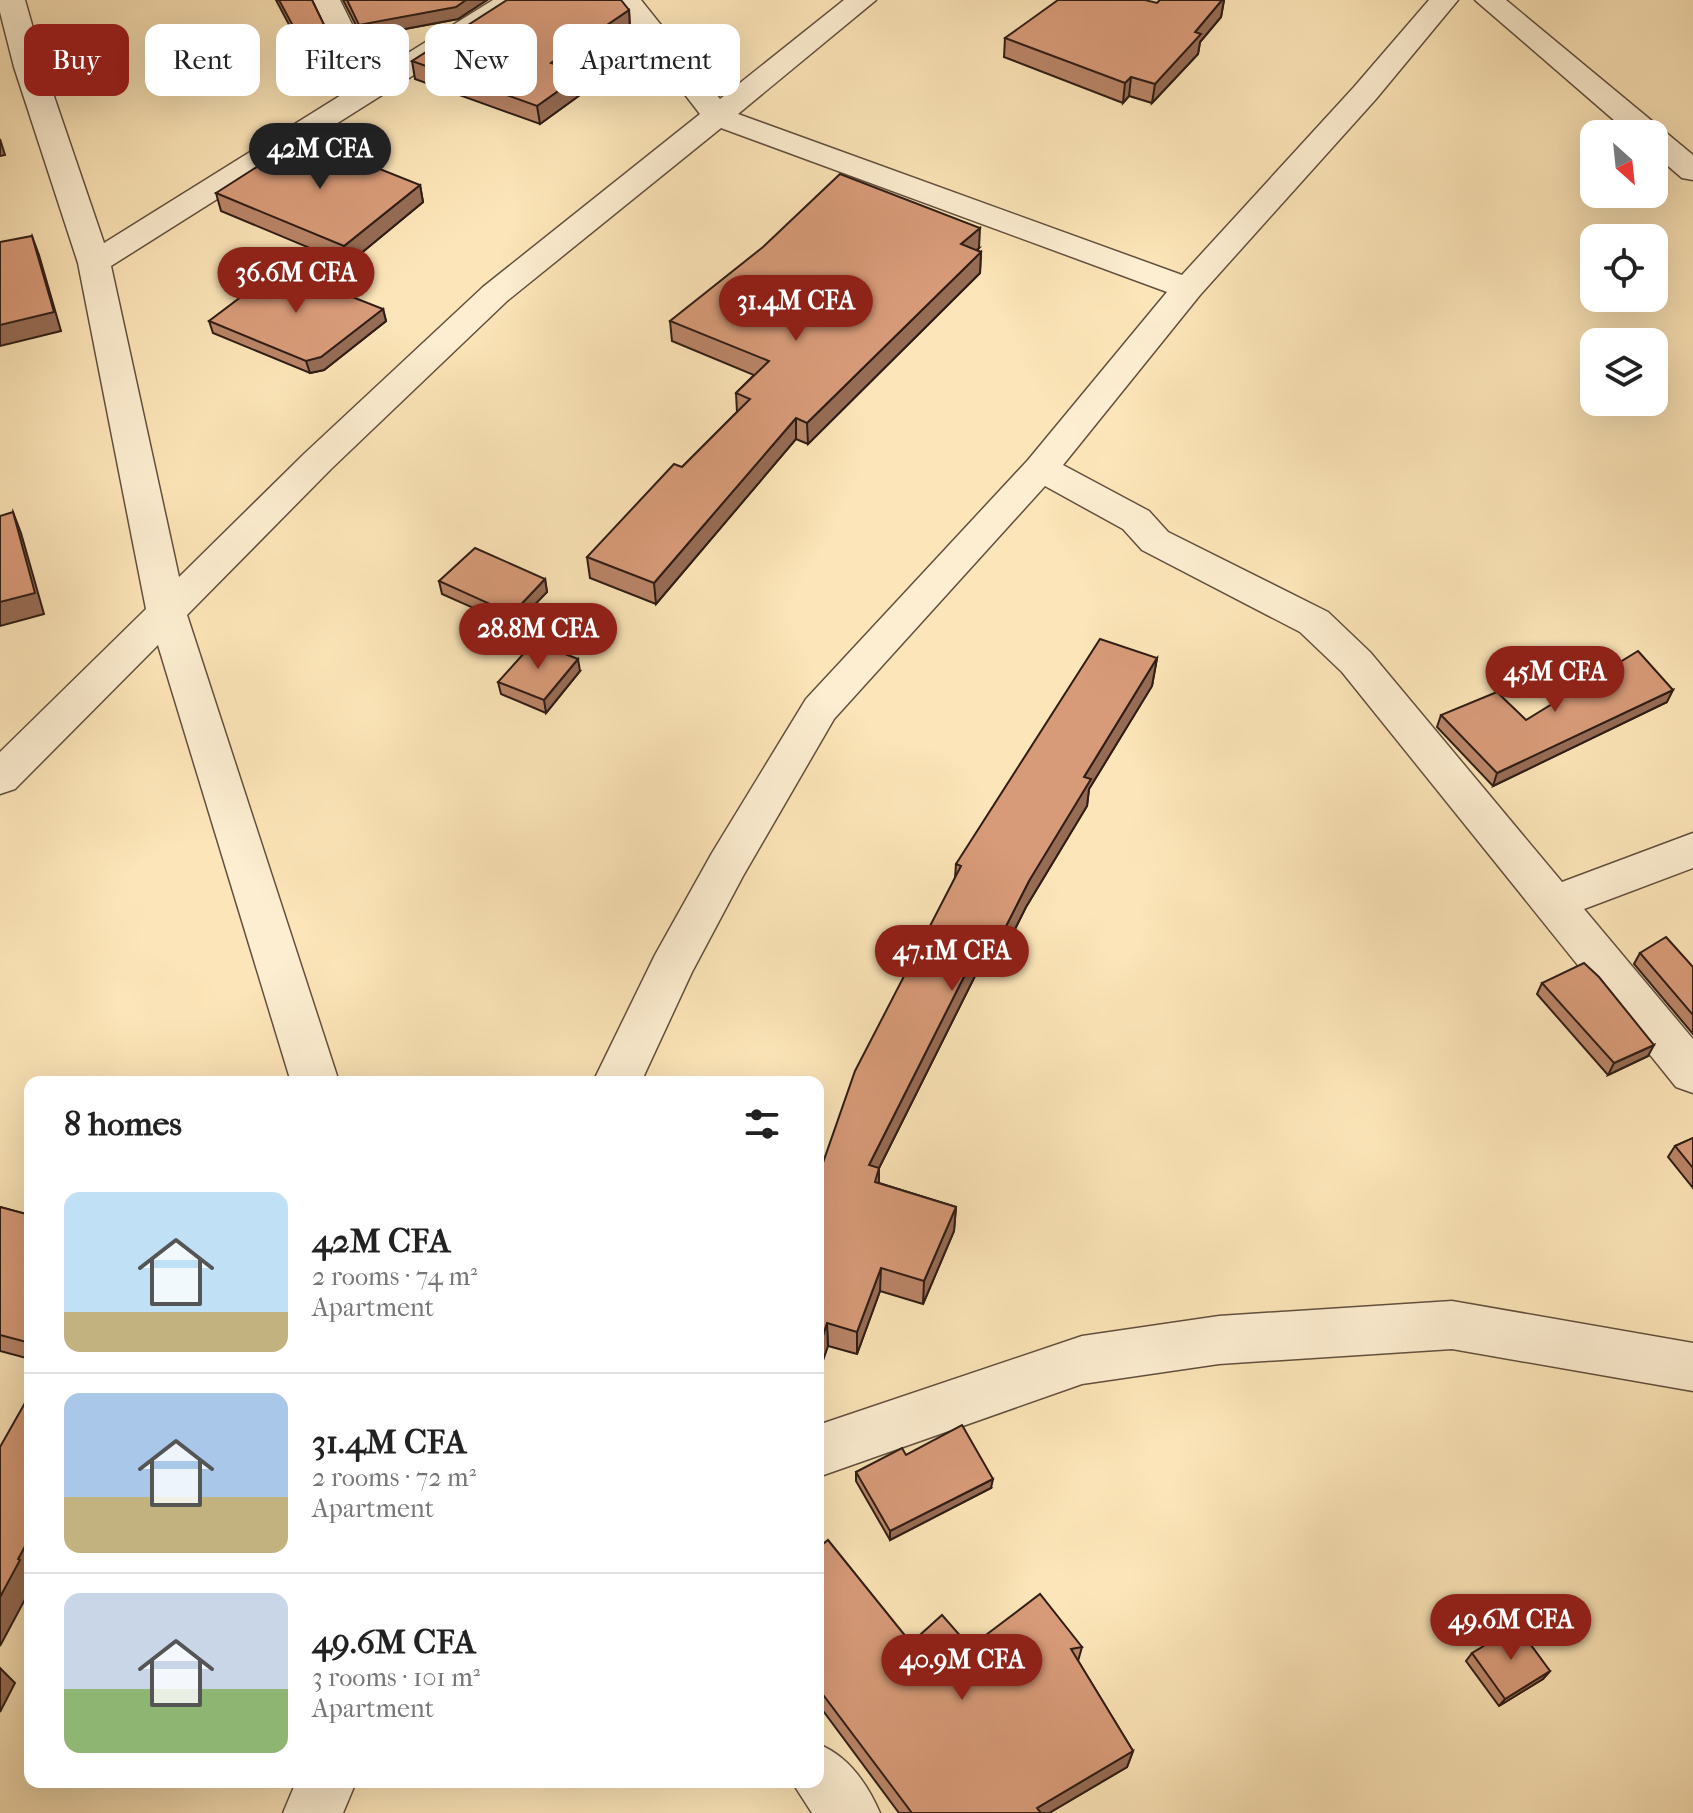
<!DOCTYPE html>
<meta charset="utf-8">
<style>
:root{--surface:#fff;--page:#f6f6f6;--text:#222;--muted:#767676;--line:#e0e0e0;--accent:#8f2418}
body{margin:0;font-family:"IM FELL French Canon",serif;background:var(--page);color:var(--text);height:100vh;display:flex;flex-direction:column;font-size:30px;white-space:nowrap}
*{box-sizing:border-box;margin:0}
p{font-size:26px;color:var(--muted)}
.icon{flex:none;width:44px;height:44px;fill:none;stroke:currentColor;stroke-width:2;stroke-linecap:round;stroke-linejoin:round}
.map{position:relative;flex:1;overflow:hidden}
.side{position:absolute;left:24px;top:1076px;width:800px;height:712px;display:flex;flex-direction:column;background:var(--surface);border-radius:16px;box-shadow:0 8px 32px #0002}
.side>*{flex:none}
.hud{position:absolute;left:24px;top:24px;width:800px;height:72px;display:flex;gap:16px}
.needle{width:52px;rotate:153deg}
.fabs{position:absolute;left:1580px;top:120px;display:grid;gap:16px}
.fabs a{display:grid;place-items:center;width:88px;height:88px;border-radius:16px;background:var(--surface);box-shadow:0 8px 32px #0002;font-size:40px}
.price{position:absolute;translate:-50% -68px;padding:0 18px;border-radius:28px;background:var(--accent);color:#fff;font-size:26px;line-height:52px;filter:drop-shadow(0 2px 4px #0008)}
.price::after{content:'';position:absolute;left:50%;top:48px;width:24px;height:18px;margin-left:-12px;background:inherit;clip-path:polygon(0 0,100% 0,50% 100%)}
.price.current{background:#222;color:#fff}
ul{padding:0;list-style:none}
li{display:flex;align-items:center;gap:24px;height:200px;padding:0 40px}
li+li{border-top:2px solid var(--line)}
li span{display:grid;place-items:center;flex:none;width:224px;height:160px;border-radius:16px;color:#555}
li>.icon{margin-inline-start:auto}
span .icon{width:96px;height:96px;fill:#fffc;stroke-width:1}
li b{font-size:34px}
h2{display:flex;justify-content:space-between;align-items:center;height:96px;padding:0 40px;font-size:34px}
.tag{padding:0 28px;border-radius:16px;background:var(--surface);box-shadow:0 8px 32px #0002;font-size:28px;line-height:72px}
.tag.current{background:var(--accent);color:#fff}
.map>svg:first-child{display:block}
.lines{fill:none;stroke-linecap:round;stroke-linejoin:round}
.minor-casing{stroke:#624f3e;stroke-width:3}
.minor{fill:#fdeed1;fill-rule:evenodd}
.wall{fill:#ba8568;stroke:#2f1d16;stroke-width:2}
.shaded-wall{fill:#976c55;stroke:#2f1d16;stroke-width:2}
.building{fill:#d89b79;stroke:#2f1d16;stroke-width:2}
</style>
<div class="map">
<svg width="1693" height="1813" viewBox="0 0 1693 1813">
<rect width="100%" height="100%" fill="#fce5b8"/>
<filter id="stains"><feTurbulence type="fractalNoise" baseFrequency=".0025" numOctaves="4"/><feColorMatrix values="0 0 0 0 .2 0 0 0 0 .09 0 0 0 0 .02 0 0 0 .5 -.17"/></filter>
<radialGradient id="worn" r=".72"><stop offset=".6" stop-color="#630" stop-opacity="0"/><stop offset="1" stop-color="#630" stop-opacity=".3"/></radialGradient>
<g class="lines">
<g class="minor-casing">
<g id="minor">
<polygon points="0,0 25,0 44,67 104,243 354,87 312,0 340,0 376,73 493,0 527,0 523,6 111,266 179,577 305,453 483,287 700,114 612,0 641,0 720,99 844,0 876,0 738,114 1182,275 1354,87 1429,0 1458,0 1376,99 1200,295 1063,465 1149,511 1168,532 1328,612 1370,652 1562,882 1693,833 1693,868 1584,909 1693,1039 1693,1093 1676,1087 1342,672 1300,632 1142,550 1123,529 1045,486 834,719 743,876 692,972 641,1082 593,1082 655,955 712,853 806,699 1028,460 1167,292 721,128 507,301 331,469 187,615 339,1082 291,1082 158,645 15,789 0,794 0,752 146,609 78,263 14,67 0,12"/>
<polygon points="1475,0 1506,0 1693,155 1693,180 1682,178 1654,154 1654,134 1630,134"/>
<polygon points="1452,1301 1693,1343 1693,1391 1452,1349 1219,1364 1082,1384 818,1477 818,1425 1082,1336 1219,1316"/>
<path d="M818,1744C848,1756 867,1783 880,1813H812L792,1782H818Z"/>
<polygon points="296,1782 356,1782 343,1813 283,1813"/>
</g>
</g>
<use href="#minor" class="minor"/>
</g>
<g class="wall">
<polygon points="276,0 312,0 327,31 330,43 302,49"/>
<polygon points="343,0 487,0 458,19 362,37"/>
<polygon points="1160,0 1224,0 1221,17 1200,42 1198,54 1152,103 1129,96 1123,103 1004,57 1005,38 1157,3"/>
<polygon points="629,10 630,29 570,70 582,74 584,92 540,124 415,79 412,61"/>
<polygon points="420,185 423,202 348,264 221,211 216,193"/>
<polygon points="979,248 977,250 981,252 980,273 808,444 796,439 656,604 590,578 587,557 682,467 737,412 736,393 754,375 672,341 670,321"/>
<polygon points="383,309 386,321 324,370 310,373 213,333 209,321"/>
<polygon points="545,579 547,592 514,626 442,594 439,581"/>
<polygon points="1157,658 1152,686 1089,789 1087,806 1026,907 998,963 984,958 879,1168 879,1183 956,1207 954,1231 923,1304 880,1291 857,1354 828,1346 818,1177 955,878 956,864"/>
<polygon points="580,671 546,713 501,694 498,682"/>
<polygon points="1667,702 1493,786 1437,727 1441,715 1526,720"/>
<polygon points="1640,953 1693,967 1693,1034 1634,964"/>
<polygon points="1542,983 1648,1056 1608,1075 1537,994"/>
<polygon points="1693,1138 1693,1188 1668,1157 1675,1146"/>
<polygon points="0,1207 30,1215 30,1359 0,1351"/>
<polygon points="906,1455 991,1488 890,1540 856,1481 856,1472"/>
<polygon points="818,1548 911,1643 970,1647 1082,1647 1078,1661 1133,1751 1127,1767 1049,1813 899,1813 818,1704"/>
<polygon points="1472,1653 1550,1671 1543,1679 1499,1706 1466,1661"/>
</g>
<g class="shaded-wall">
<polygon points="466,0 487,0 458,19 362,37 359,25"/>
<polygon points="1222,0 1224,0 1221,17 1200,42 1198,54 1152,103 1155,84 1195,32"/>
<polygon points="629,10 630,29 553,81 551,63"/>
<polygon points="327,31 330,43 302,49 299,37"/>
<polygon points="582,74 584,92 540,124 537,106"/>
<polygon points="1131,77 1129,96 1123,103 1125,83"/>
<polygon points="0,139 5,155 0,156"/>
<polygon points="420,185 423,202 348,264 344,246"/>
<polygon points="980,228 979,248 960,264 961,244"/>
<polygon points="32,236 39,255 61,331 0,346 0,325"/>
<polygon points="981,252 980,273 808,444 807,423"/>
<polygon points="383,309 386,321 324,370 310,373 306,361"/>
<polygon points="796,418 796,439 656,604 654,583"/>
<polygon points="13,512 21,533 44,614 0,626 0,602"/>
<polygon points="545,579 547,592 514,626 512,614"/>
<polygon points="1157,658 1152,686 1089,789 1087,806 1026,907 998,963 1001,936 1029,881 1084,777"/>
<polygon points="578,659 580,671 546,713 544,700"/>
<polygon points="1673,690 1667,702 1493,786 1497,773"/>
<polygon points="987,931 984,958 879,1168 879,1192 869,1165"/>
<polygon points="1654,1045 1648,1056 1608,1075 1614,1063"/>
<polygon points="956,1207 954,1231 923,1304 924,1281"/>
<polygon points="881,1268 880,1291 857,1354 857,1332"/>
<polygon points="827,1323 828,1346 818,1375 818,1351"/>
<polygon points="993,1479 991,1488 890,1540 890,1531"/>
<polygon points="30,1537 30,1590 0,1646 0,1597 18,1559"/>
<polygon points="0,1668 15,1683 0,1712"/>
<polygon points="1550,1671 1543,1679 1499,1706 1505,1699"/>
<polygon points="1133,1751 1127,1767 1049,1813 1035,1813 1037,1808"/>
</g>
<g class="building">
<polygon points="279,0 312,0 327,31 299,37"/>
<polygon points="347,0 466,0 456,7 359,25"/>
<polygon points="507,0 621,0 629,10 551,63 582,74 537,106 412,61"/>
<polygon points="1058,0 1145,0 1157,3 1160,0 1222,0 1195,32 1201,34 1155,84 1131,77 1125,83 1005,38"/>
<polygon points="302,138 420,185 344,246 216,193"/>
<polygon points="840,174 980,228 961,244 981,252 807,423 796,418 654,583 587,557 674,464 682,467 750,399 736,393 769,361 670,321 763,247"/>
<polygon points="32,236 54,312 0,325 0,242"/>
<polygon points="279,268 383,309 321,357 306,361 209,321"/>
<polygon points="13,512 35,593 0,602 0,516"/>
<polygon points="475,548 545,579 512,614 439,581"/>
<polygon points="1100,639 1157,658 1084,777 1091,779 1029,881 1001,936 987,931 869,1165 879,1168 875,1182 956,1207 924,1281 881,1268 857,1332 827,1323 818,1351 818,1177 855,1071 961,866 956,864"/>
<polygon points="534,642 578,659 544,700 498,682"/>
<polygon points="1638,651 1673,690 1497,773 1441,715 1497,692 1526,720"/>
<polygon points="1666,937 1693,967 1693,1015 1640,953"/>
<polygon points="1584,963 1599,977 1654,1045 1614,1063 1542,983"/>
<polygon points="1693,1138 1693,1168 1675,1146"/>
<polygon points="0,1207 30,1215 30,1343 0,1335"/>
<polygon points="30,1394 30,1537 18,1559 20,1560 0,1597 0,1447"/>
<polygon points="962,1425 993,1479 890,1531 856,1472 902,1448 906,1455"/>
<polygon points="828,1540 911,1643 942,1615 970,1647 1040,1594 1082,1647 1071,1649 1133,1751 1037,1808 1041,1813 912,1813 818,1688 818,1548"/>
<polygon points="1517,1626 1550,1671 1505,1699 1472,1653"/>
</g>
<rect width="100%" height="100%" filter="url(#stains)"/>
<rect width="100%" height="100%" fill="url(#worn)"/>
</svg>
<div class="fabs">
<a><svg class="needle" viewBox="-14 -14 28 28"><path d="M0-13l5 13h-10z" fill="#e53935"/><path d="M0 13l5-13h-10z" fill="#767676"/></svg></a>
<a><svg class="icon" aria-label="locate" viewBox="0 0 24 24"><circle cx="12" cy="12" r="6"/><path d="M12 2v4M12 18v4M2 12h4M18 12h4"/></svg></a>
<a><svg class="icon" aria-label="layers" viewBox="0 0 24 24"><path d="M12 4l9 5-9 5-9-5zM3 14l9 5 9-5"/></svg></a>
</div>
<b class="price current" style="left:320px;top:191px">42M CFA</b>
<b class="price" style="left:296px;top:315px">36.6M CFA</b>
<b class="price" style="left:796px;top:343px">31.4M CFA</b>
<b class="price" style="left:538px;top:671px">28.8M CFA</b>
<b class="price" style="left:1555px;top:714px">45M CFA</b>
<b class="price" style="left:952px;top:993px">47.1M CFA</b>
<b class="price" style="left:1511px;top:1662px">49.6M CFA</b>
<b class="price" style="left:962px;top:1702px">40.9M CFA</b>
<div class="hud">
<a class="tag current">Buy</a>
<a class="tag">Rent</a>
<a class="tag">Filters</a>
<a class="tag">New</a>
<a class="tag">Apartment</a>
</div>
<section class="side">
<h2>8 homes<svg class="icon" aria-label="filters" viewBox="0 0 24 24"><path d="M4 7h16M4 17h16"/><circle cx="9" cy="7" r="2"/><circle cx="15" cy="17" r="2"/></svg></h2>
<ul>
<li><span style="background:linear-gradient(#bfe0f5 75%,#c2b280 0)"><svg class="icon" aria-label="home" viewBox="0 0 24 24"><path d="M3 11l9-7 9 7M6 9v11h12V9"/></svg></span><div><b>42M CFA</b><p>2 rooms · 74 m²</p><p>Apartment</p></div></li>
<li><span style="background:linear-gradient(#a9c7e8 65%,#c2b280 0)"><svg class="icon" aria-label="home" viewBox="0 0 24 24"><path d="M3 11l9-7 9 7M6 9v11h12V9"/></svg></span><div><b>31.4M CFA</b><p>2 rooms · 72 m²</p><p>Apartment</p></div></li>
<li><span style="background:linear-gradient(#c9d6e8 60%,#8fb573 0)"><svg class="icon" aria-label="home" viewBox="0 0 24 24"><path d="M3 11l9-7 9 7M6 9v11h12V9"/></svg></span><div><b>49.6M CFA</b><p>3 rooms · 101 m²</p><p>Apartment</p></div></li>
</ul>
</section>
</div>
